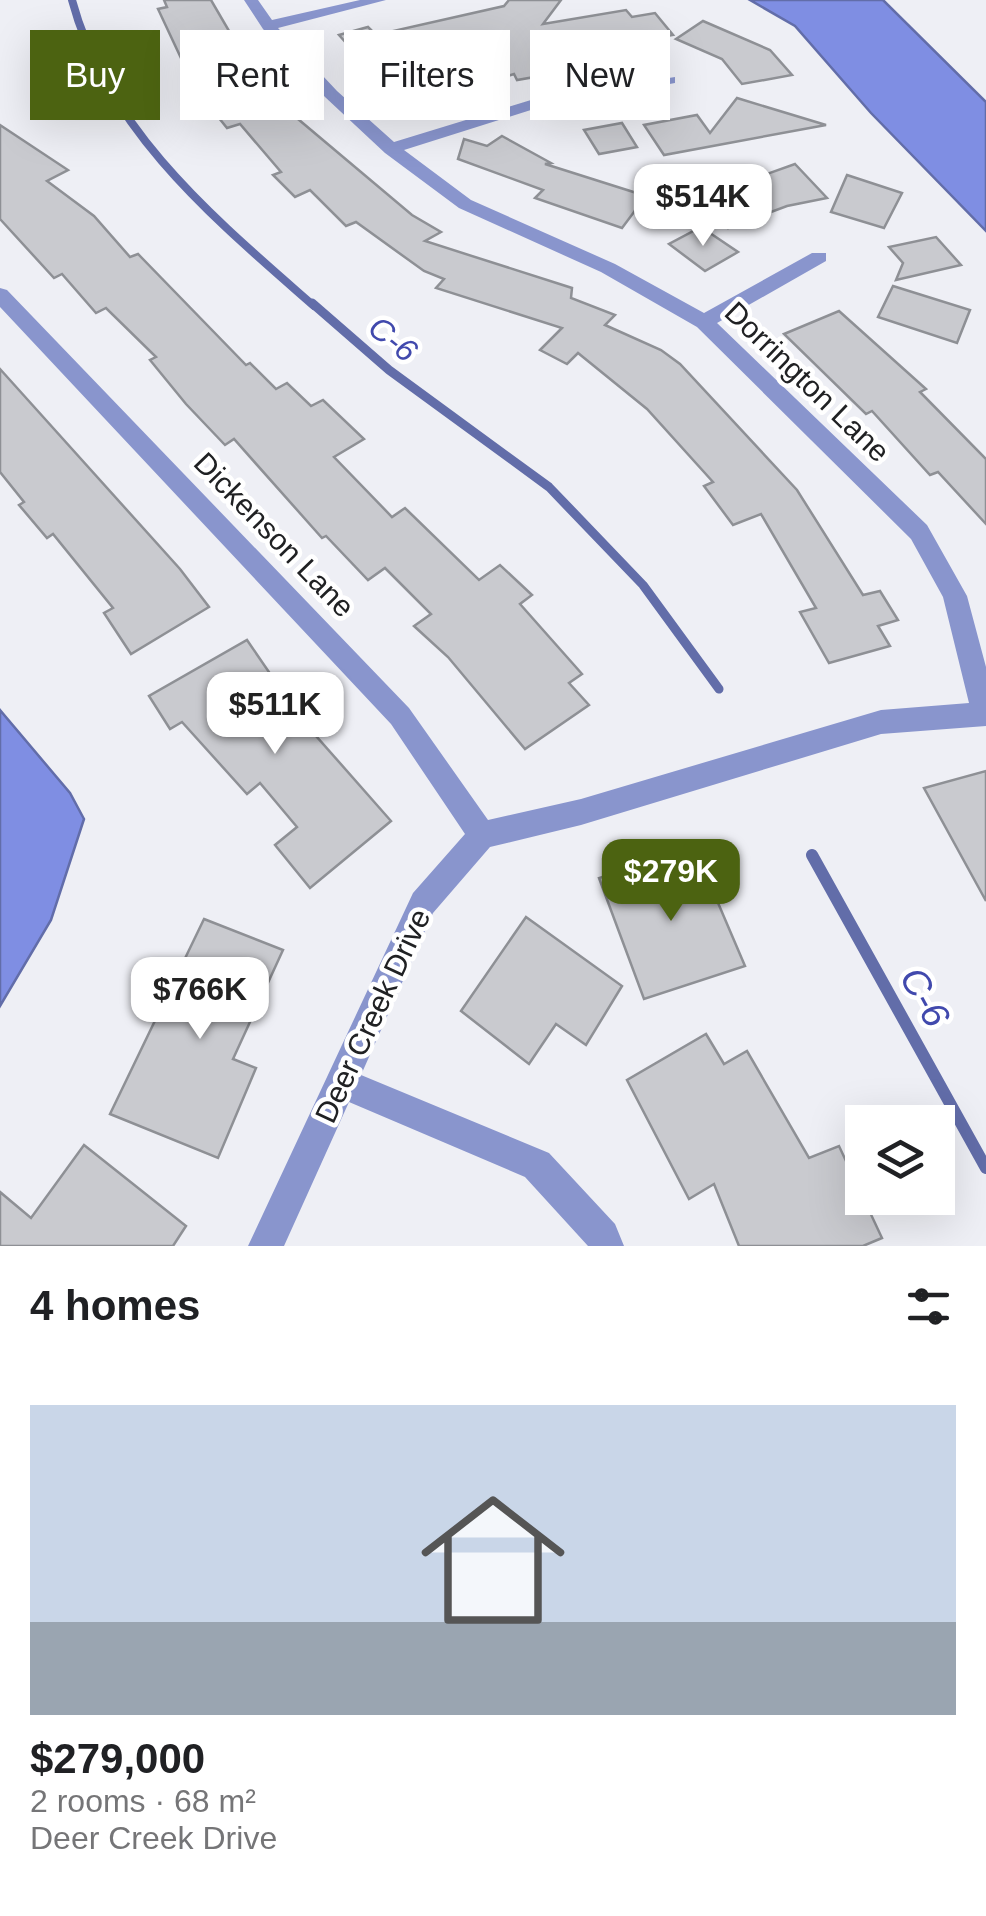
<!DOCTYPE html>
<meta charset="utf-8">
<style>
:root{--surface:#fff;--page:#f6f6f6;--text:#202124;--muted:#757577;--line:#e0e0e0;--accent:#4c6311}
body{margin:0;font-family:Arial,sans-serif;background:var(--page);color:var(--text);height:100vh;display:flex;flex-direction:column;font-size:38px;white-space:nowrap}
*{box-sizing:border-box;margin:0}
p{font-size:32px;color:var(--muted)}
.icon{flex:none;width:55px;height:55px;fill:none;stroke:currentColor;stroke-width:2;stroke-linecap:round;stroke-linejoin:round}
.map{position:relative;height:1246px;overflow:hidden}
.side{display:flex;flex-direction:column;background:var(--surface);flex:1}
.side>*{flex:none}
.guide{position:absolute;left:30px;top:30px;width:928px;height:90px;display:flex;gap:20px}
.fabs{position:absolute;left:845px;top:1105px;display:grid;gap:20px}
.fabs a{display:grid;place-items:center;width:110px;height:110px;border-radius:0px;background:var(--surface);box-shadow:0 10px 40px #0002;font-size:50px}
.price{position:absolute;translate:-50% -85px;padding:0 22px;border-radius:20px;background:#fff;color:#222;font-size:32px;line-height:65px;filter:drop-shadow(0 2px 5px #0008)}
.price::after{content:'';position:absolute;left:50%;top:60px;width:30px;height:22px;margin-left:-15px;background:inherit;clip-path:polygon(0 0,100% 0,50% 100%)}
.price.current{background:var(--accent);color:#fff}
ul{padding:0;list-style:none}
li{display:grid;align-content:center;gap:20px;height:530px;padding:0 30px}
li+li{border-top:2px solid var(--line)}
li span{display:grid;place-items:center;height:310px;border-radius:0px;color:#555}
li>.icon{margin-inline-start:auto}
span .icon{width:180px;height:180px;fill:#fffc;stroke-width:1}
li b{font-size:42px}
h2{display:flex;justify-content:space-between;align-items:center;height:120px;padding:0 30px;font-size:42px}
.pill{padding:0 35px;border-radius:0px;background:var(--surface);box-shadow:0 10px 40px #0002;font-size:35px;line-height:90px}
.pill.current{background:var(--accent);color:#fff}
.map>svg:first-child{display:block}
.water{fill:#7f8ee3;stroke:#626da9;stroke-width:2.5}
.lines{fill:none;stroke-linecap:round;stroke-linejoin:round}
.stream-far2{stroke:#626da9;stroke-width:8}
.stream-far1{stroke:#626da9;stroke-width:9}
.stream{stroke:#626da9;stroke-width:12}
.building{fill:#c9cacf;stroke:#8e9095;stroke-width:2.5}
.minor{fill:#8995cd;fill-rule:evenodd}
.labels{text-anchor:middle;stroke-width:9;stroke-linejoin:round;paint-order:stroke}
.street-label{font-size:30px;fill:#202123;stroke:#fff}
.water-label{font-size:32px;font-style:italic;fill:#4149ad;stroke:#fff}
.near-water-label{font-size:38px;font-style:italic;fill:#4149ad;stroke:#fff}
</style>
<div class="map">
<svg width="986" height="1246" viewBox="0 0 986 1246">
<rect width="100%" height="100%" fill="#eeeff5"/>
<g class="water">
<polygon points="750,0 883,0 986,102 986,231 871,113 795,26"/>
<polygon points="0,710 70,793 84,819 51,920 0,1006"/>
</g>
<g class="lines">
<path class="stream-far2" d="M72,0C107,131 216,220 314,306"/>
<polyline class="stream-far1" points="312,303 389,370 549,487 643,585 719,689"/>
<polyline class="stream" points="812,855 986,1168"/>
</g>
<g class="building">
<polygon points="164,0 211,0 243,55 298,119 412,215 441,232 425,241 572,288 571,298 615,315 605,325 661,350 680,364 797,490 863,595 880,591 898,620 878,626 890,646 829,663 800,612 816,608 761,514 733,525 704,486 713,482 647,409 578,353 567,364 540,350 562,328 436,288 444,279 424,271 356,222 346,226 310,190 295,197 273,175 281,172 240,124 227,128 195,88 158,9 167,7"/>
<polygon points="509,0 561,0 543,24 626,10 632,17 655,13 673,35 595,49 615,63 517,80 514,74 404,108 339,35 368,27 376,35 504,6"/>
<polygon points="703,21 770,50 792,75 742,84 722,59 676,39"/>
<polygon points="737,98 826,125 664,155 644,125 697,115 710,133"/>
<polygon points="622,123 637,147 599,154 584,130"/>
<polygon points="0,125 68,170 47,181 94,216 130,257 138,254 246,365 250,363 276,389 287,383 311,406 323,400 364,439 334,457 392,517 405,508 479,580 500,565 532,595 520,604 582,674 569,683 589,705 525,749 448,657 414,626 431,614 385,568 368,580 326,536 322,538 234,439 225,445 186,404 150,360 156,357 106,308 96,313 62,274 54,278 0,219"/>
<polygon points="502,136 551,163 545,164 646,196 622,228 535,198 543,190 458,159 464,139 487,146"/>
<polygon points="795,164 827,198 787,206 728,228 697,199"/>
<polygon points="847,175 902,193 884,228 831,212"/>
<polygon points="701,227 738,252 705,271 669,244"/>
<polygon points="936,237 961,265 896,280 903,263 889,247"/>
<polygon points="893,286 970,310 957,343 878,317"/>
<polygon points="839,311 926,389 920,392 986,459 986,524 938,472 930,475 872,411 866,414 784,334"/>
<polygon points="0,369 180,569 209,607 131,654 104,613 113,608 53,534 47,538 19,505 24,502 0,472"/>
<polygon points="247,640 273,678 325,730 317,737 391,821 310,888 275,845 297,827 260,783 247,794 182,722 170,729 149,696"/>
<polygon points="986,771 986,901 924,788"/>
<polygon points="695,849 745,966 644,999 599,878"/>
<polygon points="526,917 622,986 586,1045 556,1024 529,1064 461,1011"/>
<polygon points="204,919 283,950 233,1059 256,1068 218,1158 110,1114"/>
<polygon points="706,1034 724,1064 747,1051 809,1158 839,1146 882,1238 863,1246 739,1246 714,1184 689,1199 627,1080"/>
<polygon points="84,1145 186,1226 173,1246 0,1246 0,1192 31,1218"/>
</g>
<g class="lines">
<polygon class="minor" points="244,0 258,0 272,20 360,0 386,0 278,28 337,91 394,142 531,100 675,77 675,83 534,109 404,150 471,200 615,264 704,313 812,253 826,253 826,261 717,323 927,525 967,596 986,667 986,726 881,734 581,825 490,847 433,913 361,1075 549,1153 615,1224 624,1246 588,1246 525,1177 349,1102 284,1246 248,1246 413,893 465,834 391,724 0,307 0,288 7,290 409,708 488,820 581,799 881,710 969,703 943,597 911,539 697,327 601,272 459,208 385,153 325,97 263,29"/>
</g>
<g class="labels">
<g class="street-label">
<text transform="translate(807 382) rotate(44)" y="10">Dorrington Lane</text>
<text transform="translate(274 535) rotate(46)" y="10">Dickenson Lane</text>
<text transform="translate(373 1016) rotate(-65)" y="10">Deer Creek Drive</text>
</g>
<g class="water-label">
<text transform="translate(393 339) rotate(39)" y="11">C-6</text>
</g>
<g class="near-water-label">
<text transform="translate(925 997) rotate(61)" y="13">C-6</text>
</g>
</g>
</svg>
<div class="fabs">
<a><svg class="icon" aria-label="layers" viewBox="0 0 24 24"><path d="M12 4l9 5-9 5-9-5zM3 14l9 5 9-5"/></svg></a>
</div>
<b class="price" style="left:703px;top:249px">$514K</b>
<b class="price" style="left:275px;top:757px">$511K</b>
<b class="price current" style="left:671px;top:924px">$279K</b>
<b class="price" style="left:200px;top:1042px">$766K</b>
<div class="guide">
<a class="pill current">Buy</a>
<a class="pill">Rent</a>
<a class="pill">Filters</a>
<a class="pill">New</a>
</div>
</div>
<section class="side">
<h2>4 homes<svg class="icon" aria-label="filters" viewBox="0 0 24 24"><path d="M4 7h16M4 17h16"/><circle cx="9" cy="7" r="2"/><circle cx="15" cy="17" r="2"/></svg></h2>
<ul>
<li><span style="background:linear-gradient(#c9d6e8 70%,#9aa5b1 0)"><svg class="icon" aria-label="home" viewBox="0 0 24 24"><path d="M3 11l9-7 9 7M6 9v11h12V9"/></svg></span><div><b>$279,000</b><p>2 rooms · 68 m²</p><p>Deer Creek Drive</p></div></li>
</ul>
</section>
